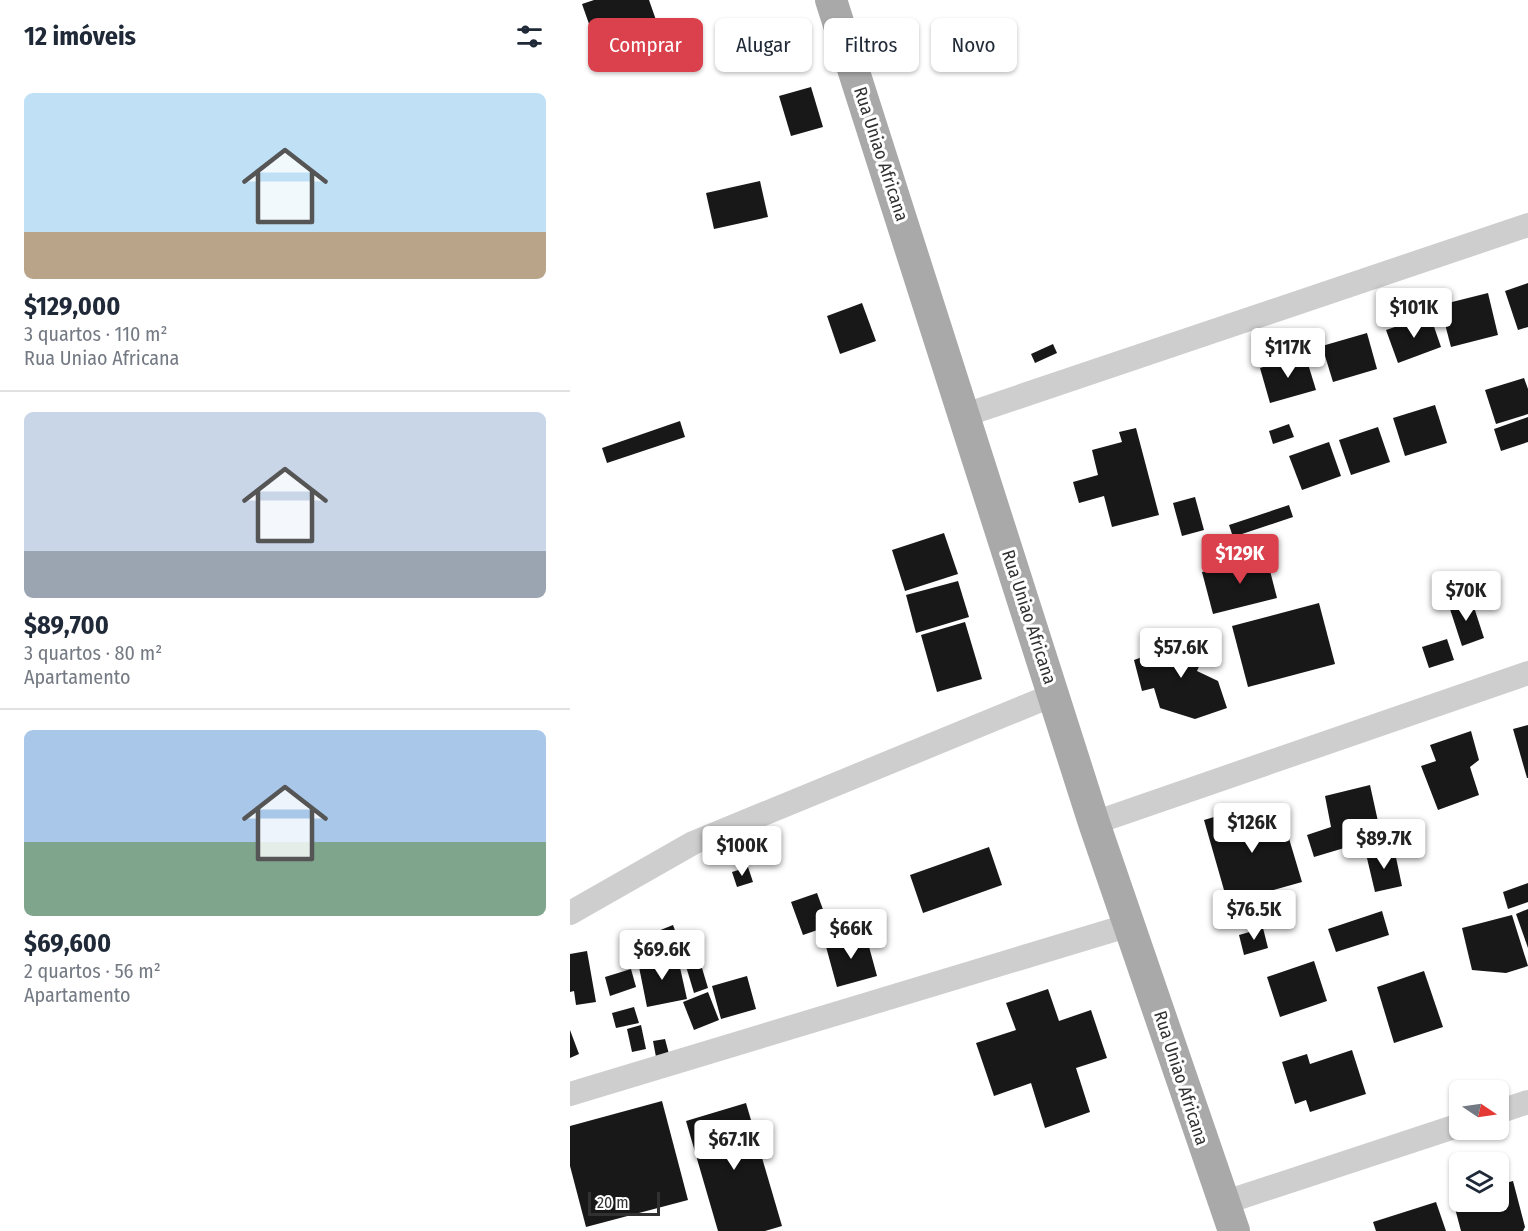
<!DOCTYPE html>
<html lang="pt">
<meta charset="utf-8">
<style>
:root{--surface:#fff;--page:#f6f6f7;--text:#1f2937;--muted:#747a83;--line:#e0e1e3;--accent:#db404d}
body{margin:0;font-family:"Fira Sans Condensed",sans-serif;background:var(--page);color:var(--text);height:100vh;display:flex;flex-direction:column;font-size:22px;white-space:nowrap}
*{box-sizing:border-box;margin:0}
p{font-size:20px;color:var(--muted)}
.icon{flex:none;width:33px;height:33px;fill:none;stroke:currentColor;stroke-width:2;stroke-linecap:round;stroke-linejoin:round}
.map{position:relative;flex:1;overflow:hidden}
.panel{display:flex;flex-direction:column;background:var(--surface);width:570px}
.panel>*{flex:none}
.top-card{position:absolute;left:18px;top:18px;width:570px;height:54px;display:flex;gap:12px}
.needle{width:39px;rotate:103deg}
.buttons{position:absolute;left:879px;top:1080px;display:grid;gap:12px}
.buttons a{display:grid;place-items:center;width:60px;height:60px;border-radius:9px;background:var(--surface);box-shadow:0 2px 4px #0004;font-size:30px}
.scale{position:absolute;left:18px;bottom:15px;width:72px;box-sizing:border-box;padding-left:6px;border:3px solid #313131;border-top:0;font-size:16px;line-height:21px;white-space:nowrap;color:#313131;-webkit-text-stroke:4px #fff;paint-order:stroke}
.price{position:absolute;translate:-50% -51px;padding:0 14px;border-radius:6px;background:#fff;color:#222;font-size:20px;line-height:39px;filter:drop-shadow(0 2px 3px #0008)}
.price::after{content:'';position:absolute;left:50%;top:36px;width:18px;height:14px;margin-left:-9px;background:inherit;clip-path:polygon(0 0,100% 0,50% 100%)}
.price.selected{background:var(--accent);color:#fff}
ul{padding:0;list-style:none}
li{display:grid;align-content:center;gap:12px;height:318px;padding:0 24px}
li+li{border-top:2px solid var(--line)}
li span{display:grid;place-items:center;height:186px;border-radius:9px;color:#555}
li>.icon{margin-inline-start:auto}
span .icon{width:108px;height:108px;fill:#fffc;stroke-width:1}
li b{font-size:26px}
h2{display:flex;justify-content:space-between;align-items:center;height:72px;padding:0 24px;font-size:26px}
.tag{padding:0 21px;border-radius:9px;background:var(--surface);box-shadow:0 2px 4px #0004;font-size:21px;line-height:54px}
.tag.selected{background:var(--accent);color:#fff}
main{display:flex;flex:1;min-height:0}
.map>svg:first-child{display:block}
.building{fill:#181818}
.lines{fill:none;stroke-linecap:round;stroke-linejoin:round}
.minor{stroke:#cecece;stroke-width:24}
.major{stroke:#a9a9a9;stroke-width:32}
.labels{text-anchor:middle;stroke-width:6;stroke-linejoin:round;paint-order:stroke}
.street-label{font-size:18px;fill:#313131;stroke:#fff}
</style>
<main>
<section class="panel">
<h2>12 imóveis<svg class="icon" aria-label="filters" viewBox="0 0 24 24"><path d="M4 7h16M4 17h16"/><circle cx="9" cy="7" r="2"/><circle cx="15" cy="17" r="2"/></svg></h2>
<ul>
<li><span style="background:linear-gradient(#bfe0f5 75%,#b9a48a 0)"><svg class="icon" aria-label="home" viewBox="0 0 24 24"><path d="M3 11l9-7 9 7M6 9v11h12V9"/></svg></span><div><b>$129,000</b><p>3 quartos · 110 m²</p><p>Rua Uniao Africana</p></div></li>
<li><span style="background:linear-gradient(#c9d6e8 75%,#9aa5b1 0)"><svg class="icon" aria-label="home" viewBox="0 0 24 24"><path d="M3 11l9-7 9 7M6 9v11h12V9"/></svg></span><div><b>$89,700</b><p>3 quartos · 80 m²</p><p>Apartamento</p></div></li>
<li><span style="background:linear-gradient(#a9c7e8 60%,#7fa58c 0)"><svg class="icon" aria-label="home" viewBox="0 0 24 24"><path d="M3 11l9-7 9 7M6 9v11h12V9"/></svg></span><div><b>$69,600</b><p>2 quartos · 56 m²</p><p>Apartamento</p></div></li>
</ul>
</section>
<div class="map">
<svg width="958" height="1231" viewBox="0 0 958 1231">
<rect width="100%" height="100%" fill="#fff"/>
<g class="building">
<polygon points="24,0 79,0 86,20 25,41 12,4"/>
<polygon points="241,87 253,127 221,136 209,96"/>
<polygon points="190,181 198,217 144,229 136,193"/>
<polygon points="958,283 958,327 948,330 935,291"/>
<polygon points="918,293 928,335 881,347 870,305"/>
<polygon points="292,303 306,341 270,354 257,316"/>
<polygon points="860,315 871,347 828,363 816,330"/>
<polygon points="797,333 807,369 763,382 752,346"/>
<polygon points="483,344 487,353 465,363 461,354"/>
<polygon points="735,354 746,390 700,403 690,368"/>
<polygon points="954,378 958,389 958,414 926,424 915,390"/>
<polygon points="865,405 877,443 835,456 823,418"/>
<polygon points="958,417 958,442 931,451 924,429"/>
<polygon points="110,421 115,437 37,463 32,448"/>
<polygon points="719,424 724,437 703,444 699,431"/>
<polygon points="808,427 820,462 781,475 769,440"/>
<polygon points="566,428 589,515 542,527 534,496 509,503 503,482 528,475 522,450 552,442 549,432"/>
<polygon points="759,442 771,476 732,490 719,456"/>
<polygon points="625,497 634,530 612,536 603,503"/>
<polygon points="719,505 723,517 663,537 659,525"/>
<polygon points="374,533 388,574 335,591 322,550"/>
<polygon points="696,555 707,598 643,614 632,572"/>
<polygon points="388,581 399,617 346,633 336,595"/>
<polygon points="901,598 914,638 892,646 879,606"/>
<polygon points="749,603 765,664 678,687 662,626"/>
<polygon points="395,622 412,679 367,692 351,635"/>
<polygon points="600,632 638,646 627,671 648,681 657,708 625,719 590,708 584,688 572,691 564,660 594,649"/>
<polygon points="877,639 884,660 859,668 852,647"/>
<polygon points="958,725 958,778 957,778 943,729"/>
<polygon points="901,731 909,760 900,767 909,795 868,810 851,766 866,761 860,745"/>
<polygon points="800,785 809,826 798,833 801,840 744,857 737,835 761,827 755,796"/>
<polygon points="684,805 685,812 709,805 732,882 693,893 695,901 660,911 634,820"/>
<polygon points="419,847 432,885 353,913 340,875"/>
<polygon points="824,848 832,886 805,892 796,854"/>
<polygon points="178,867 183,882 167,887 162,872"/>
<polygon points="958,883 958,902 938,909 933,892"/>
<polygon points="247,893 259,926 233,935 221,902"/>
<polygon points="958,909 958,948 946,914"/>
<polygon points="812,911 819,935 766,952 758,929"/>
<polygon points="942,915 958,966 936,973 902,970 892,928"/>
<polygon points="103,925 111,946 97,952 88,931"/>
<polygon points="693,928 698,948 674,955 669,935"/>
<polygon points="295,932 307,976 267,987 255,943"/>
<polygon points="126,948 138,988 124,993 112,953"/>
<polygon points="17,951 26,1002 6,1005 4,991 0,992 0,954"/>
<polygon points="107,954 117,999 77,1007 68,962"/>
<polygon points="744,961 757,1001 710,1017 697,977"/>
<polygon points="61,969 66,987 40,996 35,977"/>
<polygon points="854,971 873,1027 824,1043 807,987"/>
<polygon points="177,976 186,1009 151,1019 142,986"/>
<polygon points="478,989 489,1021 521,1010 537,1058 506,1068 520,1112 475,1128 461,1083 424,1096 406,1043 446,1030 436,1003"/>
<polygon points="138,992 149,1020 124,1030 113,1002"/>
<polygon points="64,1007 69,1023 46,1028 42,1013"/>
<polygon points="71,1025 76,1049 62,1052 57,1029"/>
<polygon points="0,1030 9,1054 0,1058"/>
<polygon points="95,1039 99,1054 86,1057 83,1041"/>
<polygon points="782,1050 796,1094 740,1112 736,1100 725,1104 712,1062 737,1054 740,1064"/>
<polygon points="92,1101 118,1200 16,1227 0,1166 0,1126"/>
<polygon points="176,1103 212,1226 195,1231 148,1231 116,1121"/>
<polygon points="943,1181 955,1227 953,1231 891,1231 882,1197 890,1195 890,1202 928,1202 928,1185"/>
<polygon points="866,1202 876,1231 806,1231 803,1222"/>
</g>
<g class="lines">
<g class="minor">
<polyline points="395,415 958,225"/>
<polyline points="524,823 958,673"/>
<polyline points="0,913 123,843 483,695"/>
<polyline points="0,1094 560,925"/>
<polyline points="928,1112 958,1102"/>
<polyline points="653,1203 890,1125"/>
</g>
<polyline class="major" points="261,0 524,823 664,1231"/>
</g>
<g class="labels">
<g class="street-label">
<text transform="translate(311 154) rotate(72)" y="6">Rua Uniao Africana</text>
<text transform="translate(459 617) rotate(72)" y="6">Rua Uniao Africana</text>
<text transform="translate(611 1078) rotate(72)" y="6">Rua Uniao Africana</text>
</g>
</g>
</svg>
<div class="buttons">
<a><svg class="needle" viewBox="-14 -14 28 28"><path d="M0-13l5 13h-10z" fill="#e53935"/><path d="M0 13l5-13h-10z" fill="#747a83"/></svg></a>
<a><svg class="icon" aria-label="layers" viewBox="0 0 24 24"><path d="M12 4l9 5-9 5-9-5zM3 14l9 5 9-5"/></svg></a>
</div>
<div class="scale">20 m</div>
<b class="price" style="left:844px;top:339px">$101K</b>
<b class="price" style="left:718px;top:379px">$117K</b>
<b class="price selected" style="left:670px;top:585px">$129K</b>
<b class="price" style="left:896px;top:622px">$70K</b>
<b class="price" style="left:611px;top:679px">$57.6K</b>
<b class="price" style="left:682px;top:854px">$126K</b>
<b class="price" style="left:814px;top:870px">$89.7K</b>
<b class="price" style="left:172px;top:877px">$100K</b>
<b class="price" style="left:684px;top:941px">$76.5K</b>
<b class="price" style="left:281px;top:960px">$66K</b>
<b class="price" style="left:92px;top:981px">$69.6K</b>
<b class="price" style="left:164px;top:1171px">$67.1K</b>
<div class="top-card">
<a class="tag selected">Comprar</a>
<a class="tag">Alugar</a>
<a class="tag">Filtros</a>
<a class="tag">Novo</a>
</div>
</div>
</main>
